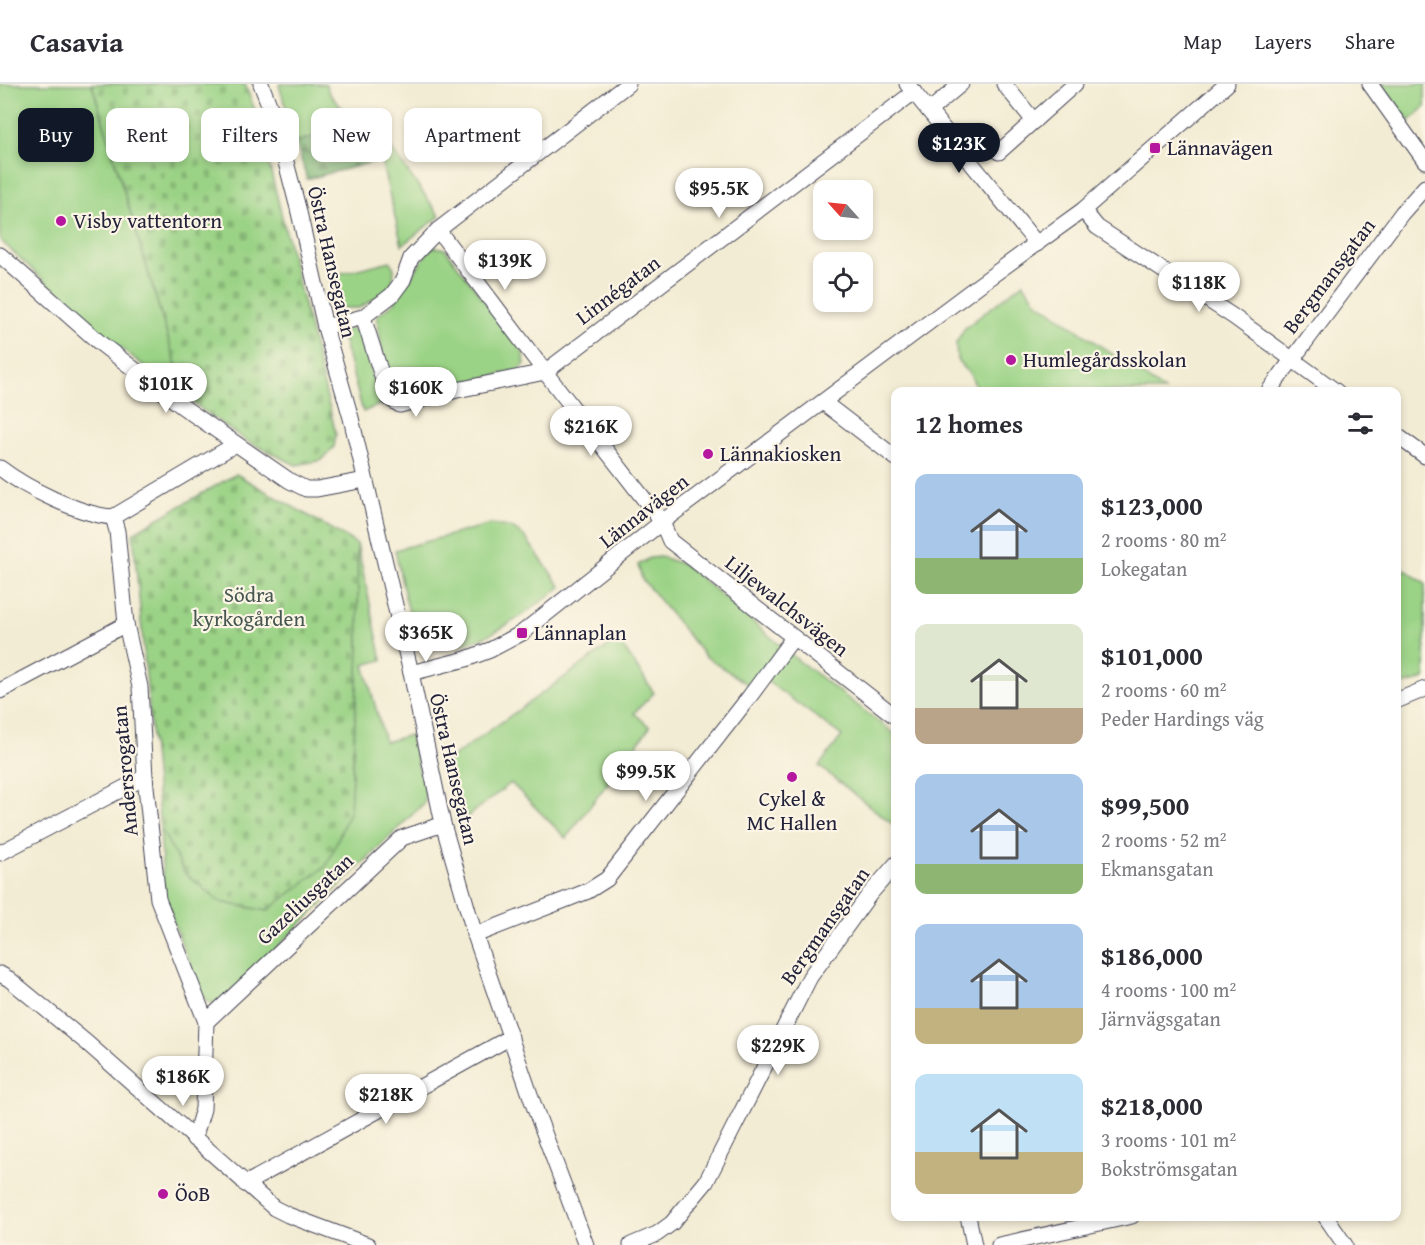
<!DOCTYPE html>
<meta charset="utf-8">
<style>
:root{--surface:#fff;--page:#f2f2f3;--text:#2b2b33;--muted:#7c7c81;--line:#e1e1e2;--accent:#111827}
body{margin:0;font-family:"Gentium Book Plus",serif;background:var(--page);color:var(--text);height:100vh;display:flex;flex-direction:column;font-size:22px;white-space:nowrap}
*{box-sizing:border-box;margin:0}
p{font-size:20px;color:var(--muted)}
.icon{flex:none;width:33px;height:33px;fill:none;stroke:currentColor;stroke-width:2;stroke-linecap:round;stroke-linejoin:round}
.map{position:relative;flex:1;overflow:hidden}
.drawer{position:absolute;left:891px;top:303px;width:510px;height:834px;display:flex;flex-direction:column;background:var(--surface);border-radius:12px;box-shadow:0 3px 9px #0003}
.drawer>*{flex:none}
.banner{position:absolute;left:18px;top:24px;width:570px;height:54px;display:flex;gap:12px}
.needle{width:39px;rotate:297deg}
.buttons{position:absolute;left:813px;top:96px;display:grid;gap:12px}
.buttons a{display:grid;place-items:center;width:60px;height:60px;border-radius:12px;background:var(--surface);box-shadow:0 3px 9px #0003;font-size:30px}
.price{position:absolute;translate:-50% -51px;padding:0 14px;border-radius:21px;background:#fff;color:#222;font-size:20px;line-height:39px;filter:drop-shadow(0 2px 3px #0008)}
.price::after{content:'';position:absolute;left:50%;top:36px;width:18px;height:14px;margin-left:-9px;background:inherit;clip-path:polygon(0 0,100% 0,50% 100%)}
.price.active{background:var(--accent);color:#fff}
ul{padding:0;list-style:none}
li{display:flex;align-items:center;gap:18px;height:150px;padding:0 24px}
li span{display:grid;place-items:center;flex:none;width:168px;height:120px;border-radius:12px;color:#555}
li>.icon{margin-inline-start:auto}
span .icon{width:72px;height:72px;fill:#fffc;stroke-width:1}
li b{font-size:26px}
h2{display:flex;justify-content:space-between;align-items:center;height:72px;padding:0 24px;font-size:26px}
.chip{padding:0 21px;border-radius:12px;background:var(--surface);box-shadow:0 3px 9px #0003;font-size:21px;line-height:54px}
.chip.active{background:var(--accent);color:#fff}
header{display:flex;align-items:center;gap:36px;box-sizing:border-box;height:84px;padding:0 30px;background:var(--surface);border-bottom:2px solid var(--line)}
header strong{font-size:28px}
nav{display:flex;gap:33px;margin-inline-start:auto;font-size:21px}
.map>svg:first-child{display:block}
.grass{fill:#9bd386;stroke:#5e7a60;stroke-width:1.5}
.forest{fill:url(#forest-firs);stroke:#4f6c57;stroke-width:1.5}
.cemetery{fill:url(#cemetery-stones);stroke:#5e7a60;stroke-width:1.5}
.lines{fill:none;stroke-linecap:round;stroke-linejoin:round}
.minor-casing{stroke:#414052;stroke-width:17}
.minor{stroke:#fff;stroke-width:15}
.poi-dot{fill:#b5179e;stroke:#fcf5e5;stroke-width:2}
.labels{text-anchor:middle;stroke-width:4.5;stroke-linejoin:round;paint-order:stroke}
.poi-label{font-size:21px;fill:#22223b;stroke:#fcf5e5;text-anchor:start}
.street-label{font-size:21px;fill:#22223b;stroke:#fcf5e5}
.park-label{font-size:21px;fill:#465752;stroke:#fcf5e5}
</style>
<header>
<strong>Casavia</strong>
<nav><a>Map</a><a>Layers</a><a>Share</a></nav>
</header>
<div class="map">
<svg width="1425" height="1161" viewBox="0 0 1425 1161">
<defs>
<pattern id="forest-firs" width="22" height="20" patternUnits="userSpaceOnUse" patternTransform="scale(1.5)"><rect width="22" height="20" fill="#7cb573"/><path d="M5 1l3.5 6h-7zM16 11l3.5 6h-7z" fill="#659360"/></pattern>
<pattern id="cemetery-stones" width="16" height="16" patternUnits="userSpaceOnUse" patternTransform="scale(1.5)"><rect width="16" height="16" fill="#9bd386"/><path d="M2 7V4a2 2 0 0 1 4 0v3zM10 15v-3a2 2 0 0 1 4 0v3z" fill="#85b575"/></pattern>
</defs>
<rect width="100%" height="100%" fill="#fcf5e5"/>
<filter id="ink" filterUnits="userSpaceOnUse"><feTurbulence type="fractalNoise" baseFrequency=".0167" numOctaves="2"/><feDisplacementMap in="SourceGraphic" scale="12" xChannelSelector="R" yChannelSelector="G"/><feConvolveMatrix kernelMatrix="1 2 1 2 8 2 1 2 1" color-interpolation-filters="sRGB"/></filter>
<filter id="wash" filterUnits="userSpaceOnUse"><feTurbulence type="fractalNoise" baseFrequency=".008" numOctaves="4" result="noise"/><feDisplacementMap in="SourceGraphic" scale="24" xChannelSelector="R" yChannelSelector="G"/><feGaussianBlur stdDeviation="1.35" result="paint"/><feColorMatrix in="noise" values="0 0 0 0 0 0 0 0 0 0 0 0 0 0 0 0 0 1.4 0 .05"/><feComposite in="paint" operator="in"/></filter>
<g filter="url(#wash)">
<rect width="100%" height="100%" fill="#f3ecd4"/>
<g class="grass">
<polygon points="0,0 92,0 186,314 104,251 0,156"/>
<polygon points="281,0 326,0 329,9 355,40 296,58 279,1"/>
<polygon points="1380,0 1425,0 1425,23 1410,37"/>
<polygon points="374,60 388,60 440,132 402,161 381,76"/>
<path d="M435,163L445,165L522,266L525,280L519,286L415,310C408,309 402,309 397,304C383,293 380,250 377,232L395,218L429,166Z"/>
<polygon points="390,177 394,185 393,197 384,209 359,224 342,224 334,215 330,192"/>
<polygon points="1023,199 1036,217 1165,307 978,307 970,290 957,276 956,259 965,244"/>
<polygon points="346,245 353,245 359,248 381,320 363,328 344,258 342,250"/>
<path d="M491,440L512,444L525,453L561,503C530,525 448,594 417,546C407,532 399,484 395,466Z"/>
<polygon points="357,460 382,576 364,581 385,658 410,651 426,710 424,719 220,919 210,919 202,913 164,813 160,743 185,789 221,818 268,827 359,568"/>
<polygon points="661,473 685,481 799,577 895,650 895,742 819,682 842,652 757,590 750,602 705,572 642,495 638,481 650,474"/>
<polygon points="1396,479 1425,500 1425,595 1399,602 1396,597"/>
<polygon points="618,555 654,609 634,629 650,643 566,754 511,699 458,740 447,677"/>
</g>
<polygon class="forest" points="355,40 374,60 381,76 307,95 296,58"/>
<g class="cemetery">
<polygon points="92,0 245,0 257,32 336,350 334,363 322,376 296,381 245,356 186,314"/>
<polygon points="236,390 357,460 359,568 350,726 327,781 267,827 220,818 185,789 160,743 133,449"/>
</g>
</g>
<g filter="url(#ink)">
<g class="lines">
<g class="minor-casing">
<g id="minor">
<polyline points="261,0 275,36 298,124 325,243 351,334 411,589 443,740 475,851 534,1022 586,1161"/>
<polyline points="907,0 1037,160"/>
<polyline points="1004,0 1034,37"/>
<polyline points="1370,0 1425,77"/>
<polyline points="929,27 961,0"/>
<polyline points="999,68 1075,0"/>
<polyline points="1083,126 1097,143 1234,233 1337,308"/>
<polyline points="438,146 545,288 662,438 670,457 896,633"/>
<polyline points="0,171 100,259 183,323 290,397 306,405 317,405 365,396"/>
<polyline points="363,233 389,314 400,321 457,306 545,288 914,8"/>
<polyline points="325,243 363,233 392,211 403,196 411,174 438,146 628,0"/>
<polyline points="1268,308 1402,129 1425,103"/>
<polyline points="823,318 896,374"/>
<polyline points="1396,351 1425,372"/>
<path d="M0,384C26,404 80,431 113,433"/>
<polyline points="113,433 117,447 126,540 140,603 145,693 158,815 206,938 203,1025 194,1055"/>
<polyline points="113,433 236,360"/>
<polyline points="411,589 466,575 490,566 522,549 662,438 979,201 1083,126 1227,0"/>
<polyline points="0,607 126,540"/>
<polyline points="1396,617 1425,605"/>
<polyline points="0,769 145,693"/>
<polyline points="475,851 588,807 607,795 750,612 793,554"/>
<polyline points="0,890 9,895 87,959 274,1124 288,1131 368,1161"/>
<polyline points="206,938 402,754 443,740"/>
<polyline points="245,1100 511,953"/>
<polyline points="968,1132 974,1161"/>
<polyline points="1325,1132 1345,1161"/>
<polyline points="631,1161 657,1150 672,1139 706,1098 810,893 869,811 896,780"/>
<polyline points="999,1161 1132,1132"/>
</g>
</g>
<use href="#minor" class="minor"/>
</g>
</g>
<g class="poi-dot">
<rect x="1149" y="58" width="12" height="12" rx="3"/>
<circle cx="61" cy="137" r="6"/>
<circle cx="1011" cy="276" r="6"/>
<circle cx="708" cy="370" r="6"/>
<rect x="516" y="543" width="12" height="12" rx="3"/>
<circle cx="792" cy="693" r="6"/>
<circle cx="163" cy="1110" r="6"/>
</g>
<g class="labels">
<g class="poi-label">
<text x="1167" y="71">Lännavägen</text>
<text x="73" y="144">Visby vattentorn</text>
<text x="1023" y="283">Humlegårdsskolan</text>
<text x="720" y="377">Lännakiosken</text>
<text x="534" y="556">Lännaplan</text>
<text x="792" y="722" text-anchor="middle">Cykel &amp;<tspan x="792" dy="24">MC Hallen</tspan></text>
<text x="175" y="1117">ÖoB</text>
</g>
<g class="street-label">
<text transform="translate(332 178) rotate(77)" y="7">Östra Hansegatan</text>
<text transform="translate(1329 192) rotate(-53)" y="7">Bergmansgatan</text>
<text transform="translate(618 206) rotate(-37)" y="7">Linnégatan</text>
<text transform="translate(644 427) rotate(-38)" y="7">Lännavägen</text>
<text transform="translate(787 522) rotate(38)" y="7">Liljewalchsvägen</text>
<text transform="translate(454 685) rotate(77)" y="7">Östra Hansegatan</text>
<text transform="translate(125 687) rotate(-95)" y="7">Andersrogatan</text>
<text transform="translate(305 815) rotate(-43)" y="7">Gazeliusgatan</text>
<text transform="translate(825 842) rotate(-55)" y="7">Bergmansgatan</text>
</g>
<g class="park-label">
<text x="249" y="518">Södra<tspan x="249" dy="24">kyrkogården</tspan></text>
</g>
</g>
</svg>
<div class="buttons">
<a><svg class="needle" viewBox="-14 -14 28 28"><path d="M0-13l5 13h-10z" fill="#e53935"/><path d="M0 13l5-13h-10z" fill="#7c7c81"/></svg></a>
<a><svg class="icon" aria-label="locate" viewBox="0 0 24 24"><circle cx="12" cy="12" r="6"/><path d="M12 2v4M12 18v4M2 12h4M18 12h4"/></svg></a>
</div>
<b class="price active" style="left:959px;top:90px">$123K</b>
<b class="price" style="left:719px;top:135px">$95.5K</b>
<b class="price" style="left:505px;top:207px">$139K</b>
<b class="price" style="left:1199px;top:229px">$118K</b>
<b class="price" style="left:166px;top:330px">$101K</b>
<b class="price" style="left:416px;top:334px">$160K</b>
<b class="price" style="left:591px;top:373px">$216K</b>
<b class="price" style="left:426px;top:579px">$365K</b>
<b class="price" style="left:646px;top:718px">$99.5K</b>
<b class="price" style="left:778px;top:992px">$229K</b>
<b class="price" style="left:183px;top:1023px">$186K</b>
<b class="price" style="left:386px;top:1041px">$218K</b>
<div class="banner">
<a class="chip active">Buy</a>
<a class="chip">Rent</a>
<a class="chip">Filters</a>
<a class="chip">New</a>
<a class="chip">Apartment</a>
</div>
<section class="drawer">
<h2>12 homes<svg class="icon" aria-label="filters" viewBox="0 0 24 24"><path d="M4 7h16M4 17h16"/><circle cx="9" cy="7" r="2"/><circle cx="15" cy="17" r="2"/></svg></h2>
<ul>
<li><span style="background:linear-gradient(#a9c7e8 70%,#8fb573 0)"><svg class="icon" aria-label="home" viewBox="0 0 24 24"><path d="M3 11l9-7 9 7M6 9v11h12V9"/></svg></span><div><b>$123,000</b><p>2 rooms · 80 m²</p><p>Lokegatan</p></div></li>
<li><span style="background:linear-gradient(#dfe7d0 70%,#b9a48a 0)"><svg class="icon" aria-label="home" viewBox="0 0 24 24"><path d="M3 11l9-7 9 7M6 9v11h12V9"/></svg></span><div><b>$101,000</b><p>2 rooms · 60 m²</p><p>Peder Hardings väg</p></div></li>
<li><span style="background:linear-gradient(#a9c7e8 75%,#8fb573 0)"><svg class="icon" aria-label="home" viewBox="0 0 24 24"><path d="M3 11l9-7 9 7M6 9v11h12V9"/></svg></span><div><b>$99,500</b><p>2 rooms · 52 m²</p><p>Ekmansgatan</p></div></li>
<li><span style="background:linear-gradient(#a9c7e8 70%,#c2b280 0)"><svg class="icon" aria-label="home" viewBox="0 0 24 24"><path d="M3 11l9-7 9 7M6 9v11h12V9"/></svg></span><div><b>$186,000</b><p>4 rooms · 100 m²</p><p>Järnvägsgatan</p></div></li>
<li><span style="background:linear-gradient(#bfe0f5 65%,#c2b280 0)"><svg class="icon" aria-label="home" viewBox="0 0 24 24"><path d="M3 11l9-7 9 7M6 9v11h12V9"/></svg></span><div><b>$218,000</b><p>3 rooms · 101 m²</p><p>Bokströmsgatan</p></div></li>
</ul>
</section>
</div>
